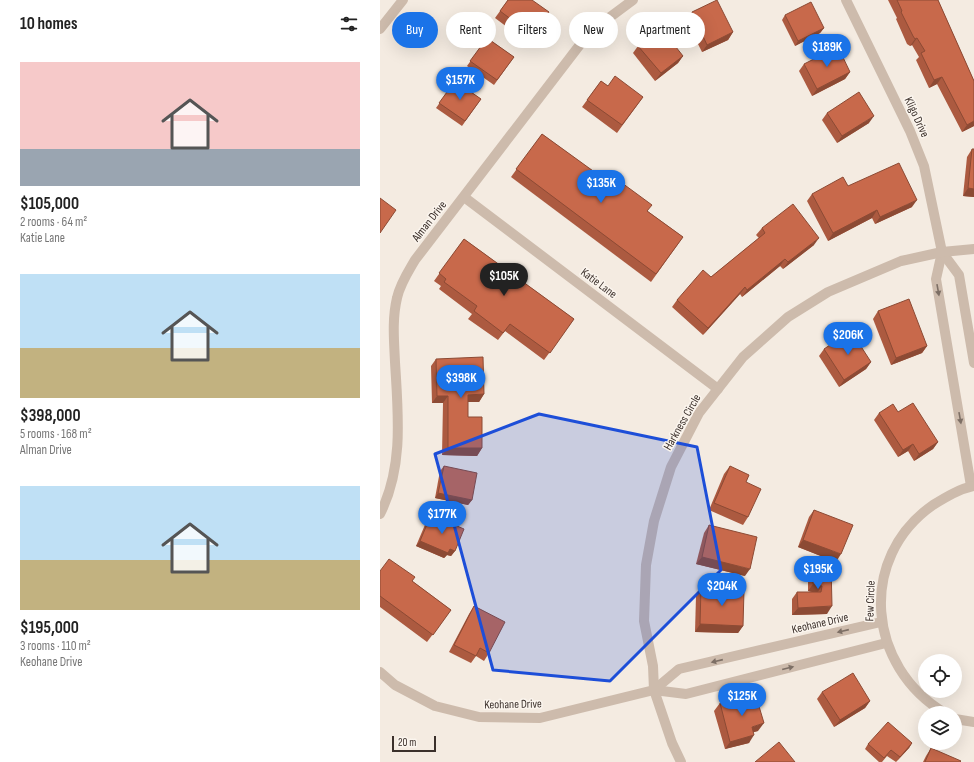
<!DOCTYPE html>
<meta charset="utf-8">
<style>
:root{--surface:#fff;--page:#f6f6f6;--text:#222;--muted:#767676;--accent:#1a73e8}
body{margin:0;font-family:"Sofia Sans Condensed",sans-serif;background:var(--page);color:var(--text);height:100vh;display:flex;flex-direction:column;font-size:15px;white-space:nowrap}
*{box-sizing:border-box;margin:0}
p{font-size:13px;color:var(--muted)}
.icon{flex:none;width:22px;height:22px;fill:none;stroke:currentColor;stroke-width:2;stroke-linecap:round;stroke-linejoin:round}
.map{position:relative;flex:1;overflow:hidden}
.sheet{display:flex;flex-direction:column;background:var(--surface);width:380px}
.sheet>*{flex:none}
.banner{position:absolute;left:12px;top:12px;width:380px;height:36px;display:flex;gap:8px}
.controls{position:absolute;left:538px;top:654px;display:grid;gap:8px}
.controls a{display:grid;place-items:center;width:44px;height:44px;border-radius:50%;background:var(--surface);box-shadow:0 4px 16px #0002;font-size:20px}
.scale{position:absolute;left:12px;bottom:10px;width:44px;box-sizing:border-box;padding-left:4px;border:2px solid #3b302b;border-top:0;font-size:11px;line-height:14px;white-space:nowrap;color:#3b302b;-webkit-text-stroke:3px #fbf5ee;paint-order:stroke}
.price{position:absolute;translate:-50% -34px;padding:0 9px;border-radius:14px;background:var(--accent);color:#fff;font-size:13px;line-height:26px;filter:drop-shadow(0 1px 2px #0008)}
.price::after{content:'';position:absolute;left:50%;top:24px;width:12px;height:9px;margin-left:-6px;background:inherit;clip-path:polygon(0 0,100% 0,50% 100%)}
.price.selected{background:#222;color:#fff}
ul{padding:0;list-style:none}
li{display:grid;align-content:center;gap:8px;height:212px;padding:0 20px}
li span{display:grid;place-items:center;height:124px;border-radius:0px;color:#555}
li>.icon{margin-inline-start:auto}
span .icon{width:72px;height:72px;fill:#fffc;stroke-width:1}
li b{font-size:17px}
h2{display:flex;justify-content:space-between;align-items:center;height:48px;padding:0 20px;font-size:17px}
.tag{padding:0 14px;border-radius:18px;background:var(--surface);box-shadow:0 4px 16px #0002;font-size:14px;line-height:36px}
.tag.selected{background:var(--accent);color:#fff}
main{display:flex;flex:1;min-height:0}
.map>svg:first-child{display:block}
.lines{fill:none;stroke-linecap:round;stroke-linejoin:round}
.minor{stroke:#cdbbac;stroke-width:10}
.wall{fill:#ac5a40}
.shaded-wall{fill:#8c4a34}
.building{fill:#c8694b;stroke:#8c4a34}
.oneway{fill:#7d6f65}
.marked{fill:#1d4ed8;fill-opacity:0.2;stroke:#1d4ed8;stroke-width:3;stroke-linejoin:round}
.labels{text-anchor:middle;stroke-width:3;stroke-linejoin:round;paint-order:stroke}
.street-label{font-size:12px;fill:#3b302b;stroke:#fbf5ee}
</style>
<main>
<section class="sheet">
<h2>10 homes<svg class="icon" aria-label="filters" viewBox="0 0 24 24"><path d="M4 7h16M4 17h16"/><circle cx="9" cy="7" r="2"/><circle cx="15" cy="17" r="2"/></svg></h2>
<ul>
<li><span style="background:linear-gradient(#f6c9c9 70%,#9aa5b1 0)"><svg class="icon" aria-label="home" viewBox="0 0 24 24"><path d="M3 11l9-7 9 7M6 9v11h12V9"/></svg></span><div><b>$105,000</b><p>2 rooms · 64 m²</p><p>Katie Lane</p></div></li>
<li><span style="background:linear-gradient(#bfe0f5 60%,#c2b280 0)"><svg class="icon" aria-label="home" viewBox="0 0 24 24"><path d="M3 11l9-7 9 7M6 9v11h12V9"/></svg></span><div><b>$398,000</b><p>5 rooms · 168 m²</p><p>Alman Drive</p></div></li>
<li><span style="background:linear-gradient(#bfe0f5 60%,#c2b280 0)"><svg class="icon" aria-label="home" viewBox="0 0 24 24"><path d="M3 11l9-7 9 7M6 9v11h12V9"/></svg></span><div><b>$195,000</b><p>3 rooms · 110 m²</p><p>Keohane Drive</p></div></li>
</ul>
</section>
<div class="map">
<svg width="594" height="762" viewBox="0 0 594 762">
<rect width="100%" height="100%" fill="#f4ebe1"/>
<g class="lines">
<g class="minor">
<polyline points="466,0 530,131 544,166 562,252 556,279 591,486"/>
<polyline points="0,29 23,0"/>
<polyline points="84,197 338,389"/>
<polyline points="562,252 579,275 594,363"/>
<path d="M0,514C24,467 18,413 15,362C14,340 12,319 17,298C20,284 28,272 35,260L202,42L218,26L253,0"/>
<polyline points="0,672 15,685 55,706 99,717 160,718 274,690 306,694 506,643"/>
<polyline points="274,690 299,669 501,622"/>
<path d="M565,713C487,667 477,558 553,505C566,497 579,489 594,486"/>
<polyline points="575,719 594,722"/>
<polyline points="301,762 292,743 274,690 273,666 264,621 266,565 274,521 291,467 319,413 363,357 408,317 448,292 521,261 562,252 594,249"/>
</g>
</g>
<g class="wall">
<polygon points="128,0 169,12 147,42 115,18"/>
<polygon points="508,0 558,0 594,81 594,126 582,132 557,84 549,88 536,60 539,57 532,45 530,46 527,44 516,19 517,18"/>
<polygon points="312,12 353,32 348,40 322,52 306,20"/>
<polygon points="405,15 444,28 440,33 415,46 402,20"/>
<polygon points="107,38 134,57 114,85 87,66"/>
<polygon points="258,46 303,56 298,63 275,81 253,53"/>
<polygon points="424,64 470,72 465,79 432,96 419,71"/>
<polygon points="75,81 101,99 82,126 56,108"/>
<polygon points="221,81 228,86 263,97 237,133 202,107"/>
<polygon points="447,113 489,123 457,143 442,120"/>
<polygon points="162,134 303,237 271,282 131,177"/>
<polygon points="592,149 594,197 583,196 587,157"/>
<polygon points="468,186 532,207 495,224 492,218 448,241 427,201 432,194"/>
<polygon points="382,228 434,245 403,269 400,266 362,297 360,294 323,335 292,307 297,300 331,277 379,238 376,235"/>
<polygon points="84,239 194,319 164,360 125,331 118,340 88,319 92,314 59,289 61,286 54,281"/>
<polygon points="498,311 547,346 542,353 511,365 493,319"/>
<polygon points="444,349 491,362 486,369 459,387 439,356"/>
<polygon points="56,359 104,394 99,402 88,402 88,417 102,448 97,456 62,455 63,403 52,403 51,366"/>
<polygon points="518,412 558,442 553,449 534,461 528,451 518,457 494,420 499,413"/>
<polygon points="64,466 92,500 88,505 55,498 60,471"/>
<polygon points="350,466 368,517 363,525 329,510 344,474"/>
<polygon points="434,510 456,562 418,547 429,517"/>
<polygon points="51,515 75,551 71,556 67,555 64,558 36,546 47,520"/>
<polygon points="329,525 365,576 316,564 324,533"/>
<polygon points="451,565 447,614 412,615 412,599 417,592 432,592 428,591 428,573 433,566"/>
<polygon points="0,571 32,581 71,610 47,642 0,607"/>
<polygon points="321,588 363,626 358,633 315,632 316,596"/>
<polygon points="94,606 109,653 104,661 96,656 91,663 69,652 89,614"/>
<polygon points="442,692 490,701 485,708 454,727 437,699"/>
<polygon points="340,703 378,731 373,732 369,743 345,749 334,711"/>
<polygon points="532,743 529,748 516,762 507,756 502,762 499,762 485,749 488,744"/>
<polygon points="551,748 580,762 543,762 546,756"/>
</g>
<g class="shaded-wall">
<polygon points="444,28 440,33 415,46 418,41"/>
<polygon points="353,32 348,40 322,52 327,45"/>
<polygon points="537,38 532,45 530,46 535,39"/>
<polygon points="303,56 298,63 275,81 281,73"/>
<polygon points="470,72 465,79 432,96 437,89"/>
<polygon points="562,77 557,84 549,88 554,80"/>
<polygon points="494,116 489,123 457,143 462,136"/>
<polygon points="594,121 594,126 582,132 587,125"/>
<polygon points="588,188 594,189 594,197 583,196"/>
<polygon points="537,200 532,207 495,224 500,217"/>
<polygon points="497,210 492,218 448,241 453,233"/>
<polygon points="439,238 434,245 403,269 408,262"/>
<polygon points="405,259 400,266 362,297 367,290"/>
<polygon points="365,287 360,294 323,335 328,328"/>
<polygon points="547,346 542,353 511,365 516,358"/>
<polygon points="491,362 486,369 459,387 464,380"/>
<polygon points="104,394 99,402 82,402 88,395"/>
<polygon points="57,396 68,396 63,403 52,403"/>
<polygon points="558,442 553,449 534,461 539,454"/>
<polygon points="533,444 528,451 518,457 523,450"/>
<polygon points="68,448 102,448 97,456 62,455"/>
<polygon points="58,493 92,500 88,505 55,498"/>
<polygon points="423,540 461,554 456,562 418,547"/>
<polygon points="40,541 70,549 75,551 71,556 67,555 64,558 36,546"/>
<polygon points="322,557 370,569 365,576 316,564"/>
<polygon points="433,584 442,586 437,593 428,591"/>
<polygon points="452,606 447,614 412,615 418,608"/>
<polygon points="320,624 363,626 358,633 315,632"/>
<polygon points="490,701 485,708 454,727 460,720"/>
<polygon points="384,723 378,731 367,734 372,727"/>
<polygon points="374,735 369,743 345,749 350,742"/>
<polygon points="532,743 529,748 516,762 520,757"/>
</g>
<g class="building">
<polygon points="128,0 152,0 169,12 152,35 120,11"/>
<polygon points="337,0 353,32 327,45 312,12"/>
<polygon points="517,0 558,0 594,81 594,121 587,125 562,77 554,80 541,53 545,51 537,38 535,39 533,36 521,12 522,11"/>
<polygon points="431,2 444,28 418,41 405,15"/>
<polygon points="281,28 303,56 281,73 258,46"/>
<polygon points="107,38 134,57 117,80 90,61"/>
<polygon points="458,47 470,72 437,89 424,64"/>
<polygon points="235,76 263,97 242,125 207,100 221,81 228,86"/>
<polygon points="75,81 101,99 85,121 59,103"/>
<polygon points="479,92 494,116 462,136 447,113"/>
<polygon points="162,134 238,189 242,183 272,205 267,211 303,237 276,274 136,169"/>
<polygon points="592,149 594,149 594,189 588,188"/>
<polygon points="519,163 537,200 500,217 497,210 453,233 432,194 463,177 468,186"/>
<polygon points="0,198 16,210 0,233"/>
<polygon points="413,204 439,238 408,262 405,259 367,290 365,287 328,328 297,300 323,270 331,277 385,233 382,228"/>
<polygon points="84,239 194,319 170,353 130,324 123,333 94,311 97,306 64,282 66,279 59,273"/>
<polygon points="529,299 547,346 516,358 498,311"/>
<polygon points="471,331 491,362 464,380 444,349"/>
<polygon points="103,357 104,394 88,395 88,417 102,417 102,448 68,448 68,396 57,396 56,359"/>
<polygon points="533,403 558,442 539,454 533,444 523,450 499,413 513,404 518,412"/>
<polygon points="64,466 97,473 92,500 58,493"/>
<polygon points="350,466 369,475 366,482 381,489 368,517 334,503"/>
<polygon points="434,510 473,525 461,554 423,540"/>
<polygon points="51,515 84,529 75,551 70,549 68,553 40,541"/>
<polygon points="329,525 377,537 370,569 322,557"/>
<polygon points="9,559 35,577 32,581 71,610 53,635 0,596 0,571"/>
<polygon points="451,565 452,606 418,608 417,592 441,592 442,586 433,584 433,566"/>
<polygon points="321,588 364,590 363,626 320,624"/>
<polygon points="94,606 125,622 109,653 100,648 96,656 74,645"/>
<polygon points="473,673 490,701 460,720 442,692"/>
<polygon points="375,693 384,723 372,727 374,735 350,742 340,703"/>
<polygon points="508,722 532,743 520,757 511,750 504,758 488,744"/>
<polygon points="399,742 415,762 375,762"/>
<polygon points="551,748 581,761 580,762 545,762"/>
</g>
<defs><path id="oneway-solid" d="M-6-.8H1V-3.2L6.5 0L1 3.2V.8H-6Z"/></defs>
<g class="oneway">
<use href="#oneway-solid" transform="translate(558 290) rotate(80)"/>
<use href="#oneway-solid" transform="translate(580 418) rotate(80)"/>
<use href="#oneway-solid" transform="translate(463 631) rotate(167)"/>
<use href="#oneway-solid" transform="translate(337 661) rotate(167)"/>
<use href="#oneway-solid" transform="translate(408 668) rotate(-14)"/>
</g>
<path class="marked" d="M159,414L317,447L341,570L230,681L113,670L55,454Z"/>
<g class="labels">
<g class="street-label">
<text transform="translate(537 117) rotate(65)" y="4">Kligo Drive</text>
<text transform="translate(49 221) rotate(-52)" y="4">Alman Drive</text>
<text transform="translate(219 283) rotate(37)" y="4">Katie Lane</text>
<text transform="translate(302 422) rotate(-60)" y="4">Harkness Circle</text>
<text transform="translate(490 601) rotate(-88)" y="4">Few Circle</text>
<text transform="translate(440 623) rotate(-13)" y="4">Keohane Drive</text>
<text transform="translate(133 704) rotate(-1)" y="4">Keohane Drive</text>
</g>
</g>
</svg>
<div class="controls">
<a><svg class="icon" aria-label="locate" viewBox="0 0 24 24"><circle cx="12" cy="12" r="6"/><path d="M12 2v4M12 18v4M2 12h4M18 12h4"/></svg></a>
<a><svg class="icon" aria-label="layers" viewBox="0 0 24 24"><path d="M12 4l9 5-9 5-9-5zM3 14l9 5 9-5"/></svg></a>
</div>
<div class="scale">20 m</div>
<b class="price" style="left:447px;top:68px">$189K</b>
<b class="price" style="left:80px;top:101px">$157K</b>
<b class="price" style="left:221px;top:204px">$135K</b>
<b class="price selected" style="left:124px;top:297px">$105K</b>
<b class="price" style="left:468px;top:356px">$206K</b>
<b class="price" style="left:81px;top:399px">$398K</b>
<b class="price" style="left:62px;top:535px">$177K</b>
<b class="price" style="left:438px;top:590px">$195K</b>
<b class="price" style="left:342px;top:607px">$204K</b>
<b class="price" style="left:362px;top:717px">$125K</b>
<div class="banner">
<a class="tag selected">Buy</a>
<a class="tag">Rent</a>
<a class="tag">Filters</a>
<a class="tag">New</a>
<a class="tag">Apartment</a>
</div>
</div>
</main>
